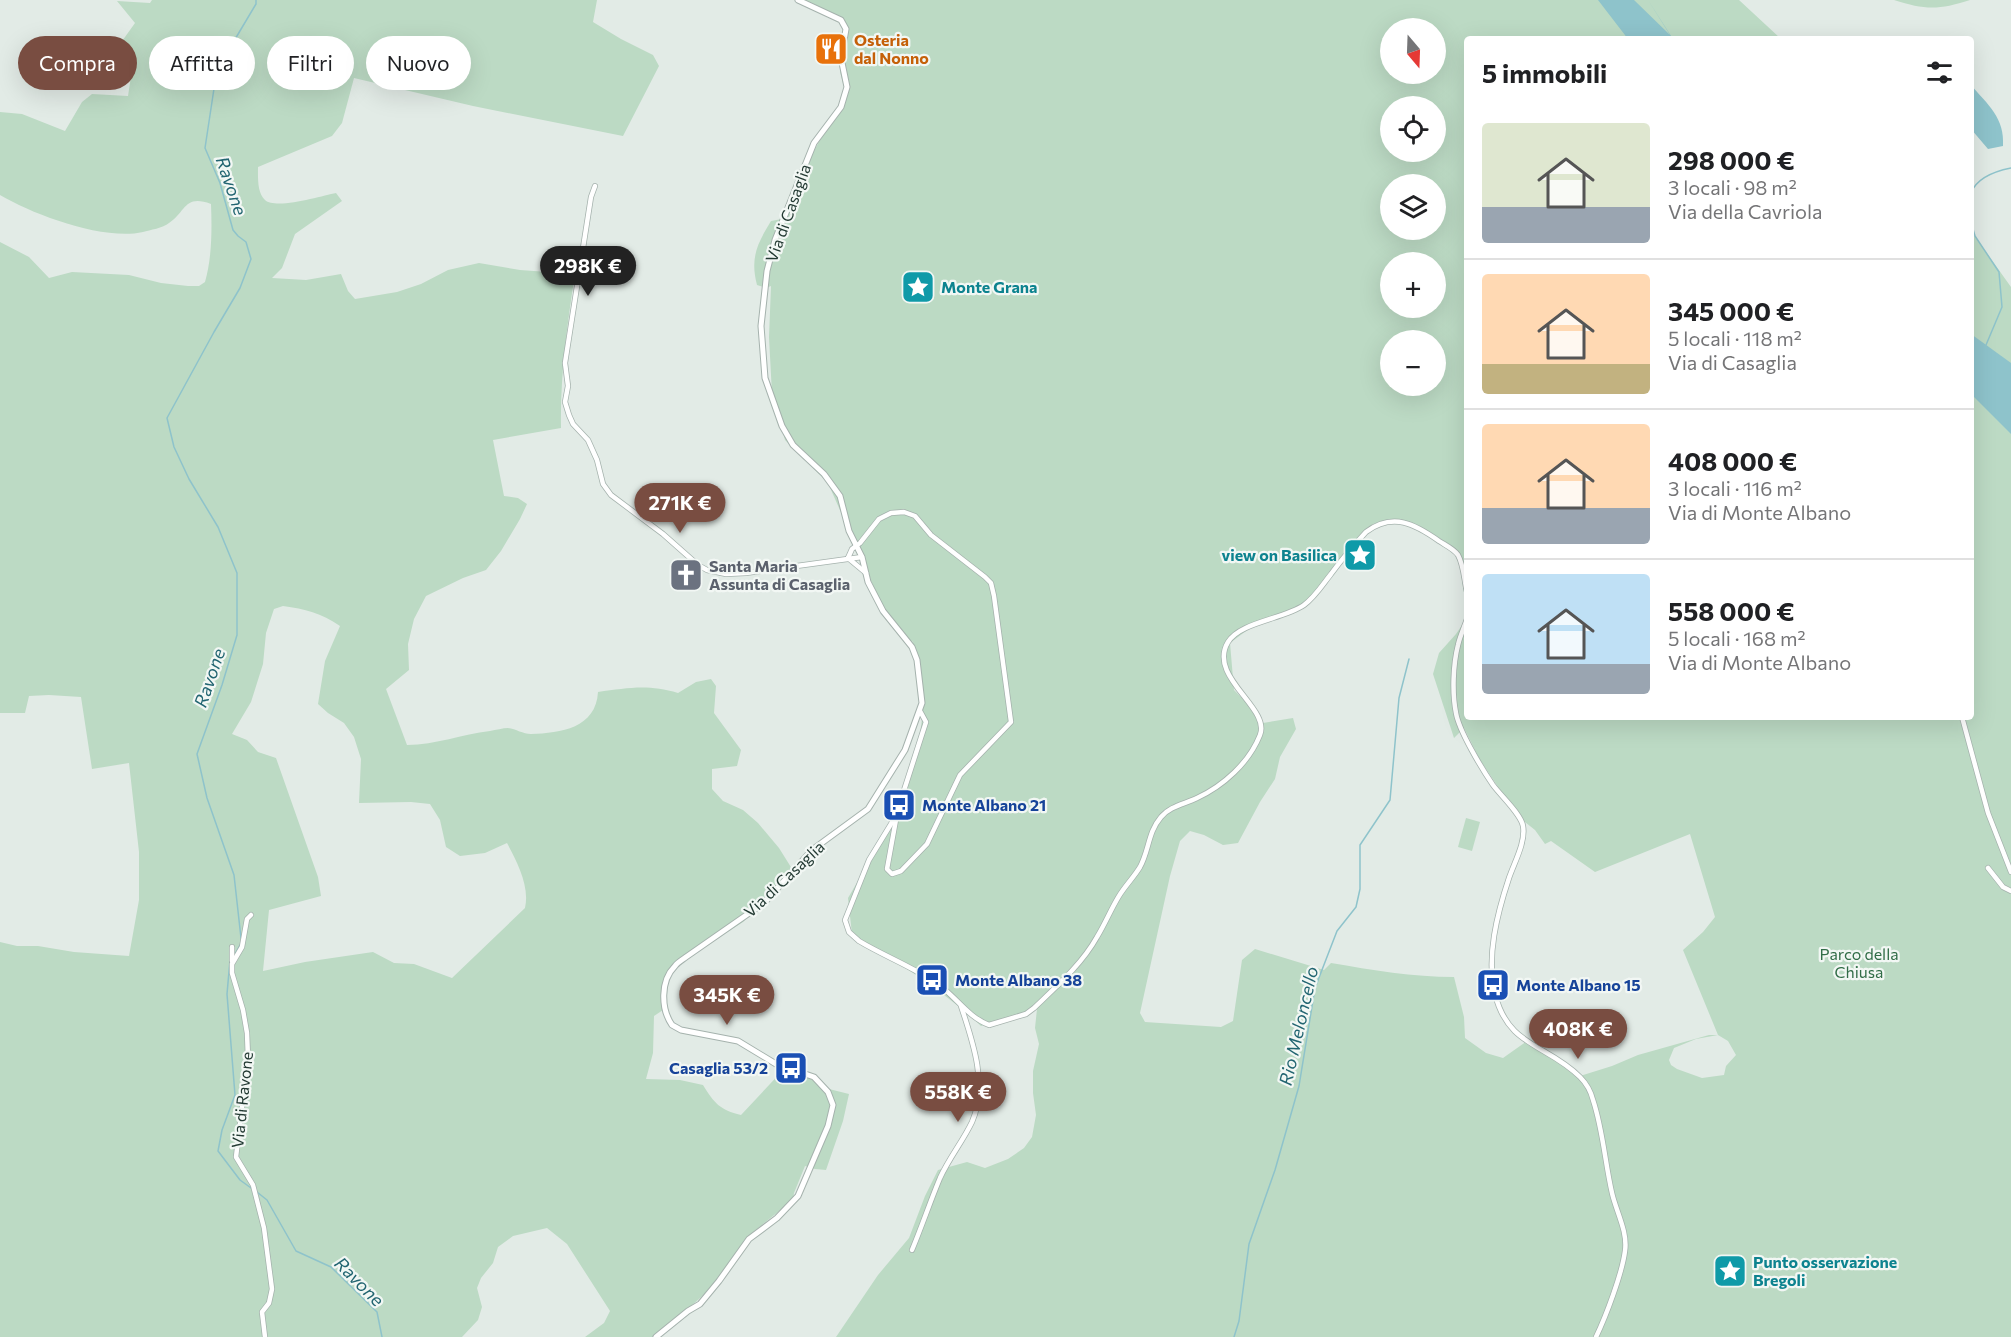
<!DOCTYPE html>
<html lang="it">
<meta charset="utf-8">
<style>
:root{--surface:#fff;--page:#f2f2f2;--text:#202124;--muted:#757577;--line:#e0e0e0;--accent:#794d41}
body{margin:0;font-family:Commissioner,sans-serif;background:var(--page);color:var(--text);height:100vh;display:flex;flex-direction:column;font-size:22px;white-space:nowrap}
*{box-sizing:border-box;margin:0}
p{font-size:20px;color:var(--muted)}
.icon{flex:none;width:33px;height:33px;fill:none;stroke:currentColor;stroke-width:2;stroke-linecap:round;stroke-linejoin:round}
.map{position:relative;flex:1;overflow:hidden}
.drawer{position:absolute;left:1464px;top:36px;width:510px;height:684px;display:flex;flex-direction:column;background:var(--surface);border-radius:6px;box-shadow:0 6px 24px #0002}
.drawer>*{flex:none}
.top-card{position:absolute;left:18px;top:36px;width:570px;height:54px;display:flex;gap:12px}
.needle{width:39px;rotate:161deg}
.buttons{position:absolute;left:1380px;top:18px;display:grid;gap:12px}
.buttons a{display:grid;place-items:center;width:66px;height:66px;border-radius:50%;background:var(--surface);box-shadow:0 6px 24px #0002;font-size:30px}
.price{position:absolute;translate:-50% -51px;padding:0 14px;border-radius:21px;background:var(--accent);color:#fff;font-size:20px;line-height:39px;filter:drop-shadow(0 2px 3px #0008)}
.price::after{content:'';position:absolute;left:50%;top:36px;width:18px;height:14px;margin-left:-9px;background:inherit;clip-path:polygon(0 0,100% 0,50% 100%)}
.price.current{background:#222;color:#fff}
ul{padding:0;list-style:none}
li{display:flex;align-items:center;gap:18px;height:150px;padding:0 18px}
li+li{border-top:2px solid var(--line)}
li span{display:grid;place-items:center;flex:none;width:168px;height:120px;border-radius:6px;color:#555}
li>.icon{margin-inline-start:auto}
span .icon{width:72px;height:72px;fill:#fffc;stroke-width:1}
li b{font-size:26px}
h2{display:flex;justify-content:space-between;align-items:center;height:72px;padding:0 18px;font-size:26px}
.pill{padding:0 21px;border-radius:27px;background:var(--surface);box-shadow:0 6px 24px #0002;font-size:21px;line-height:54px}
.pill.current{background:var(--accent);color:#fff}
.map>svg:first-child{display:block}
.green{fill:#bcdac4;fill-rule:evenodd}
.water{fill:#8ec3cb}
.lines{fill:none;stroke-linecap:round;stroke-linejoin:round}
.stream{stroke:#8ec3cb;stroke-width:1.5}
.minor-casing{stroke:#a5b2ad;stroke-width:6}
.tertiary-casing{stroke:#a5b2ad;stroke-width:7}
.minor{stroke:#fff;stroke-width:4.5}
.tertiary{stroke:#fff;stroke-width:5}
.labels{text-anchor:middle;stroke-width:4.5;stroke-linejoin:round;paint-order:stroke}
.food-label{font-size:16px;font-weight:bold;fill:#c56008;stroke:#f2f7f4;text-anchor:start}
.street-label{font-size:16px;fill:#233a33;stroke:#f2f7f4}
.culture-label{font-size:16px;font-weight:bold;fill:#0d838f;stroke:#f2f7f4;text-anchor:start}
.worship-label{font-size:16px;font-weight:bold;fill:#5b616d;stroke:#f2f7f4;text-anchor:start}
.transit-label{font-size:16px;font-weight:bold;fill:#164399;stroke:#f2f7f4;text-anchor:start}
.park-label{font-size:16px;fill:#316d47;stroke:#f2f7f4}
.water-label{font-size:18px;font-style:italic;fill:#226571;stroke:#f2f7f4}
</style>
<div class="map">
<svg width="2011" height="1337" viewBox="0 0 2011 1337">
<rect width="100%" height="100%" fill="#e2ebe6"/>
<g class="green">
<path d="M152,0H597L593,22L621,39L653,55L659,66L623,136L473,106L354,78L342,123L332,136L258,167C258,177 257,193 265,200C276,210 321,196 336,193L342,201L295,234L282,268L272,278L306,280L341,274L348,291L355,299L397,292L421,284L448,270L479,263L520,270L575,274C567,325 560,377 561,428L493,440L504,496L518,498L527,504L520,519L501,551L486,570L463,578L426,596L414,619L408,644L409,670L386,689L407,745C436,745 462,734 490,731C496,730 503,728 508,728C516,729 523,734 531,734C561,733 596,728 598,692C628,688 648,684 678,693L696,682L711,679L716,686L714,713L741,750L737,766L712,769V789L723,801L743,810L758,823L779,848L794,872L743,922L686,959L671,973L666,989V1008L654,1016L653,1053L646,1079L680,1080L703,1085C714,1103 720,1110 741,1115L784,1069L815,1077L829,1089L849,1094L843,1121L826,1170L815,1169L805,1166L794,1193L793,1200L753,1232L739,1248L724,1273L708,1291L656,1337H585L604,1323L610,1311L567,1244L547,1228L513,1236L498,1247L493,1263L481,1278L477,1288L482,1307L478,1320L462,1337H0V942L17,946H38L74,952L129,956L139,900V852L129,763L92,769L81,697L49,695L29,696L25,713H0V242L29,257L49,278L72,272L129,275L161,283L188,286H199L205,282C212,258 212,229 211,204C184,194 186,212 169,223C163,228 150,230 143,232C104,241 34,215 0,195V112L22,114L65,131L82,102L92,94L128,96L133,63L120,44L135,23L117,1L150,3ZM283,606C305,609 321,613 340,626L325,661L318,704L328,713L344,723L354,737L361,759L359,803L411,802L430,804L440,820L446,847L460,856L485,853L507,843C517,862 530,886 525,908L452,978L414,964L394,963L373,952L305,962L263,971L269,910L321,896L318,877L276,758L258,752L247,740L232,734L251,702L263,664L266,633L274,609Z"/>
<path d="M797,0H1739L1781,39H1467V613L1459,558L1429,534L1395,520L1373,524L1306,607L1258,622L1230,643L1234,690L1260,716L1259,737L1263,723L1293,718L1296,729L1280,757L1275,779L1260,802L1238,843L1223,845L1204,835L1190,831L1180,841L1170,876L1140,1013L1145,1022L1221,1027L1233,1021L1242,960L1255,949L1324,970L1331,963C1372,970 1413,977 1454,977L1464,1017L1465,1038L1486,1053L1503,1058L1527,1041L1580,1076L1612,1066L1638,1055L1709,1035H1718L1683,950L1703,932L1715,917L1690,834L1595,872L1551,841L1545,844L1535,830L1521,819L1511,806L1480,760L1464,728L1454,738L1433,674L1439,653L1456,634L1467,618V717H1971V231L2011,287V1337H836L878,1275L909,1238L925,1196L938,1170L967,1162L985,1168L1008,1159L1024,1148L1032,1137L1036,1115L1033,1093V1071L1039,1044L1035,1028L1037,1009L994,1025L989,1023L981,1026C943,990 897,962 852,934L848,898L883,838L916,761L923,712L913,642L891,626L828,483L785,440L772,394L769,337L771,286L766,288L757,285C750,258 757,244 771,221L787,218L798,179L846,94L840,72L847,27L840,17ZM1390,28H1436V74H1390ZM1390,106H1436V152H1390ZM1390,184H1436V230H1390ZM1390,262H1436V308H1390ZM1390,340H1436V386H1390ZM1718,1035L1728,1041L1736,1055L1726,1066L1724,1075L1702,1078L1677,1069L1671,1065L1669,1060L1674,1048L1696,1039Z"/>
<path d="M1894,0H1970C1939,10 1925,10 1894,0Z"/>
<polygon points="1466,818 1480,822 1472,851 1458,847"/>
</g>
<g class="water">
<polygon points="1598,0 1634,0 1670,35 1648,0 1673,39 1628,39"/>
<path d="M1971,85C1988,105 2005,118 2003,146L1988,149L1971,129Z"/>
<polygon points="1971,334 2011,363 2011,434 1971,394"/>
</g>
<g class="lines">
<g class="stream">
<path d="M1971,193C1977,177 1996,171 2011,168"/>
<polyline points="1971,222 1975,236 1999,272 2002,307 1986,345"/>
<polyline points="241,938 234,875 207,798 197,754 222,685 237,635 237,573 218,527 189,479 174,447 167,418 214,332 240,288 251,259 246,242 238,236 233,230 220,183 205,148 215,82 231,46 256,4 256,0"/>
<polyline points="235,954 240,945"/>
<polyline points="230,960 227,994 235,1095 222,1130 218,1151 240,1180 251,1188"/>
<polyline points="257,1192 267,1200 296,1251 331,1267 377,1312 382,1337"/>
<polyline points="1234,1337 1239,1321 1249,1244 1275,1170 1299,1086 1315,988 1337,931 1356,907 1360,889 1360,845 1390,800 1399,698 1409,659"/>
</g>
<g class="minor-casing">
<g id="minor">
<polyline points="595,186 591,197 565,363 568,386 565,402 569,415 573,424 588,440 597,460 603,484 611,495 663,534 698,565 707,570 726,574 746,573 862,557"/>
<polyline points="848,558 852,549 860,543 879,519 891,513 904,512 915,516 931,535 985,577 991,583 994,596 1011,722 960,775 927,844 901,871 892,874 887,869 897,814"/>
<polyline points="848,558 866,573"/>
<path d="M1467,619C1464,628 1460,636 1458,645C1453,665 1452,693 1456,713C1459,731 1482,769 1493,785C1501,796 1521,814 1523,826C1526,842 1514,863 1509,878C1497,914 1486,957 1495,994C1508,1047 1547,1044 1580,1077C1586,1083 1591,1092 1593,1100C1603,1130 1605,1163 1612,1193C1616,1211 1628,1232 1625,1251C1622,1274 1606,1316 1596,1337"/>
<path d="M920,711L926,722L898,809L891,824L869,860L845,920L849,932L859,941C884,956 913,967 938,984C956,997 968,1017 989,1025L1026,1014L1034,1008C1057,986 1082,964 1097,937C1105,924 1111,909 1119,896C1125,886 1134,877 1140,867C1149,851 1148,832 1161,817C1170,806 1185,804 1197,798C1223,786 1249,763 1260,735C1271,708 1207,677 1228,642C1240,622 1284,619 1304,605C1315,597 1323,584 1331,574C1342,559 1354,545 1366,532C1393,512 1415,524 1439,541C1445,545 1454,549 1458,555C1464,566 1464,580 1467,592"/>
<polyline points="1962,717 1988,813 2011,872"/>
<polyline points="1988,868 2003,887 2011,891"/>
<polyline points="251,915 247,919 242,947 232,964 232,973 243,1010 247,1033 248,1058 236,1157 253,1185 264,1228 272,1289 269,1303 262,1312 265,1337"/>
<polyline points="232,947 232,961"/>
<path d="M912,1250C922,1226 930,1202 940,1178C949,1158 963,1141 972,1122C988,1085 973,1042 961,1006"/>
</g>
</g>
<g class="tertiary-casing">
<path id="tertiary" d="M656,1337L688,1311L700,1304L719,1281L749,1239L777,1218L798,1196L828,1126L833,1105L828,1092L814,1077L776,1064L738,1041L681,1030L672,1025C661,1009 660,981 675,966C678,962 682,960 686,957L765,902L812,850L868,809L905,750L922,703L917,660L912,647L883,611L868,582L862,557L849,531L840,496L824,474L793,445L782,426L765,378L761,326L767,271L775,240L814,143L841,107L847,87L841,58L846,29L841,20L798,0"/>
</g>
<use href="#minor" class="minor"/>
<use href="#tertiary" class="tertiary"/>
</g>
<defs>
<g id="restaurant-square" transform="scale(1.725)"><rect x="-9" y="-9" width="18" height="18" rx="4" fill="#e8710a" stroke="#f2f7f4"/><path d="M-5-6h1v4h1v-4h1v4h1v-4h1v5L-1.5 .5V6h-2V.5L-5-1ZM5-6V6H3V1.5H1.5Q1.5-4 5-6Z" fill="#fff"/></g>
<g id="sight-square" transform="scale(1.725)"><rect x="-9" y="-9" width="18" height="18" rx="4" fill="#0f9aa8" stroke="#f2f7f4"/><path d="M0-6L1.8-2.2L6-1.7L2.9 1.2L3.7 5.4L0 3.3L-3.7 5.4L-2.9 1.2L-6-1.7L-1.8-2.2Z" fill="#fff"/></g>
<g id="church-square" transform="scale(1.725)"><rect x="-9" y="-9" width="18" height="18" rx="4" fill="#6b7280" stroke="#f2f7f4"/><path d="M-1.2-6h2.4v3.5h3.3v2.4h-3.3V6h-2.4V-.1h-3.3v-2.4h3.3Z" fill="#fff"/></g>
<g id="bus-square" transform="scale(1.725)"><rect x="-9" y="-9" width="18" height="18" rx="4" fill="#1a4fb4" stroke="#f2f7f4"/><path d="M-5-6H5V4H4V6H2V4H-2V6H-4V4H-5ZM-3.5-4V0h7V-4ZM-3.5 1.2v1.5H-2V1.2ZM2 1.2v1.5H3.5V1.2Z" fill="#fff"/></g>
</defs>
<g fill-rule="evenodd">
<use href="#restaurant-square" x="831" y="49"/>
<use href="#sight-square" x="918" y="287"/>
<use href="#sight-square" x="1360" y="555"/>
<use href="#church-square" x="686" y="575"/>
<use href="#bus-square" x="899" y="805"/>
<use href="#bus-square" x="932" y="980"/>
<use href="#bus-square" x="1493" y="985"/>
<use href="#bus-square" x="791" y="1068"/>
<use href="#sight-square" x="1730" y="1271"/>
</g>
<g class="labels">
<g class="food-label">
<text x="854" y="46">Osteria<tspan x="854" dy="18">dal Nonno</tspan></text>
</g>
<g class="street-label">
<text transform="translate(788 213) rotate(-70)" y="6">Via di Casaglia</text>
<text transform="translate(784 879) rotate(-43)" y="6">Via di Casaglia</text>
<text transform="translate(242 1100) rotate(-84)" y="6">Via di Ravone</text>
</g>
<g class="culture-label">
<text x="941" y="293">Monte Grana</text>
<text x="1337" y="561" text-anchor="end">view on Basilica</text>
<text x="1753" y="1268">Punto osservazione<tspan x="1753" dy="18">Bregoli</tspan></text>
</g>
<g class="worship-label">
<text x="709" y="572">Santa Maria<tspan x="709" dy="18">Assunta di Casaglia</tspan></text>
</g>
<g class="transit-label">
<text x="922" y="811">Monte Albano 21</text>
<text x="955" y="986">Monte Albano 38</text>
<text x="1516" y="991">Monte Albano 15</text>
<text x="768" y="1074" text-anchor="end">Casaglia 53/2</text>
</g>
<g class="park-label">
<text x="1859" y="960">Parco della<tspan x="1859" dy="18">Chiusa</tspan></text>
</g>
<g class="water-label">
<text transform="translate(231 186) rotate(71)" y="6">Ravone</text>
<text transform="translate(210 678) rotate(-71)" y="6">Ravone</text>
<text transform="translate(1299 1026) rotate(-77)" y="6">Rio Meloncello</text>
<text transform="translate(359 1282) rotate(45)" y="6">Ravone</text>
</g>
</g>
</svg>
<div class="buttons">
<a><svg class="needle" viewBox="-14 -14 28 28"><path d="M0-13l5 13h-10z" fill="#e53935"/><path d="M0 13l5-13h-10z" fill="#757577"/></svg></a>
<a><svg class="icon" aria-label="locate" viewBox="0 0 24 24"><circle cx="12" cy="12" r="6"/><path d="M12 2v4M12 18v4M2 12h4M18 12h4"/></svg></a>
<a><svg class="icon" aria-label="layers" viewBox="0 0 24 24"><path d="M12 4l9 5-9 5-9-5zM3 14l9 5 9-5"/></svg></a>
<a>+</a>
<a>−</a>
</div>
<b class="price current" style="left:588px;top:297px">298K €</b>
<b class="price" style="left:680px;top:534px">271K €</b>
<b class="price" style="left:727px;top:1026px">345K €</b>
<b class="price" style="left:1578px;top:1060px">408K €</b>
<b class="price" style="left:958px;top:1123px">558K €</b>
<div class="top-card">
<a class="pill current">Compra</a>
<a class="pill">Affitta</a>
<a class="pill">Filtri</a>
<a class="pill">Nuovo</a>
</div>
<section class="drawer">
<h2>5 immobili<svg class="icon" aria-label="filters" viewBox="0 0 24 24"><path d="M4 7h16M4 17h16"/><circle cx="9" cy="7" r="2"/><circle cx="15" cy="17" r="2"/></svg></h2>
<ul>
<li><span style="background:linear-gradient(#dfe7d0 70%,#9aa5b1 0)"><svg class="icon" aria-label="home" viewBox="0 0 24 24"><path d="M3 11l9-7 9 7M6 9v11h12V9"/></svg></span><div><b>298 000 €</b><p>3 locali · 98 m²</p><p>Via della Cavriola</p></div></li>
<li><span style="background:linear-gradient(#ffd9b3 75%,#c2b280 0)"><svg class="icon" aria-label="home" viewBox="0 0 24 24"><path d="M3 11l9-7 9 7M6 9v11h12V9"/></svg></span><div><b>345 000 €</b><p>5 locali · 118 m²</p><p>Via di Casaglia</p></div></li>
<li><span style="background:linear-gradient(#ffd9b3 70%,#9aa5b1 0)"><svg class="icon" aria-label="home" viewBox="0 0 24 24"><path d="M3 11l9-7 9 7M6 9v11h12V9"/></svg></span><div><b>408 000 €</b><p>3 locali · 116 m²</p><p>Via di Monte Albano</p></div></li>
<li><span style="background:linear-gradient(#bfe0f5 75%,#9aa5b1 0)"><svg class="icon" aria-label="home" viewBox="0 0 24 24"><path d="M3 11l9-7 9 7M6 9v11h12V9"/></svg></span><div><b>558 000 €</b><p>5 locali · 168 m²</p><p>Via di Monte Albano</p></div></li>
</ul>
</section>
</div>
